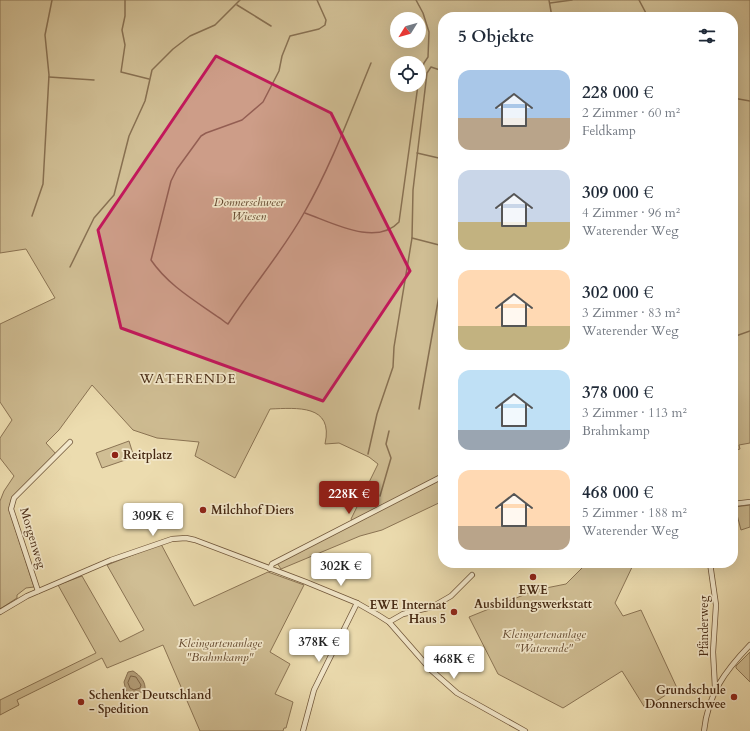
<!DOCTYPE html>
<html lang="de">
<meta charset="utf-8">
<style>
:root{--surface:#fff;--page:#f2f2f3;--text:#1f2937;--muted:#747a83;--accent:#8f2418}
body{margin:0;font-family:Cardo,serif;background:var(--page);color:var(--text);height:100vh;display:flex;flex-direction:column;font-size:15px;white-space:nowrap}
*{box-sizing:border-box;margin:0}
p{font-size:13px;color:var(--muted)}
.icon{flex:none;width:22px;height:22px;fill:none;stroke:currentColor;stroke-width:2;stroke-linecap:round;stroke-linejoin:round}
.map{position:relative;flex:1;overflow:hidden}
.panel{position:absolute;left:438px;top:12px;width:300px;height:556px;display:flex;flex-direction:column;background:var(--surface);border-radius:16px;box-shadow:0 4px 16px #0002}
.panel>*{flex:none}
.needle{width:26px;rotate:233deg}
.buttons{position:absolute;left:390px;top:12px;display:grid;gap:8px}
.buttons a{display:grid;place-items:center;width:36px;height:36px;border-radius:50%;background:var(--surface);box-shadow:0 4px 16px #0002;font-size:20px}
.price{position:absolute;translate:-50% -34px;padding:0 9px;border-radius:4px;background:#fff;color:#222;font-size:13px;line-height:26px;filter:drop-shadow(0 1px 2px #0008)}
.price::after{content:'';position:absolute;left:50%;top:24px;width:12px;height:9px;margin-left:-6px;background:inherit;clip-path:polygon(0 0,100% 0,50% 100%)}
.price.current{background:var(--accent);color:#fff}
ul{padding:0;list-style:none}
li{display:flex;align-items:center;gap:12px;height:100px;padding:0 20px}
li span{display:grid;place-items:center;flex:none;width:112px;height:80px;border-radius:12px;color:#555}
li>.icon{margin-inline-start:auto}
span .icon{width:48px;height:48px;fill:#fffc;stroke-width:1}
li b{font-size:17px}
h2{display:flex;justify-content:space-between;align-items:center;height:48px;padding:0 20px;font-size:17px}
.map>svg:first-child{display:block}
.green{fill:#d0be94;stroke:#8b7454;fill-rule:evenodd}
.water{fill:#b49f7a;stroke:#887051}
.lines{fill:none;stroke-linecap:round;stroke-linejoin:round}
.shore{stroke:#7d6446;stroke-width:1}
.stream{stroke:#887051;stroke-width:1.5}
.minor-casing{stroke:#70563a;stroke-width:6}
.minor{stroke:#f3e8cb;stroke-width:4.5}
.marked{fill:#c2185b;fill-opacity:0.2;stroke:#c2185b;stroke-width:3;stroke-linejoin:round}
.poi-dot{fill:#8f2418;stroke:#f3e8cb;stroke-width:1.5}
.labels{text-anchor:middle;stroke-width:3.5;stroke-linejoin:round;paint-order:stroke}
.park-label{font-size:12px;font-style:italic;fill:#62472d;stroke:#f3e8cb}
.poi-label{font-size:12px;font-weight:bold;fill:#462913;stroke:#f3e8cb;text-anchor:start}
.street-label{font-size:12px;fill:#462913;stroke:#f3e8cb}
.neighbourhood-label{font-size:13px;letter-spacing:1px;fill:#462913;stroke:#f3e8cb}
</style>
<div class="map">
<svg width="750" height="731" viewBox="0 0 750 731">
<rect width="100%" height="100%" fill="#ecdcaf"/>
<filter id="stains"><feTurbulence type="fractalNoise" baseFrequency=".005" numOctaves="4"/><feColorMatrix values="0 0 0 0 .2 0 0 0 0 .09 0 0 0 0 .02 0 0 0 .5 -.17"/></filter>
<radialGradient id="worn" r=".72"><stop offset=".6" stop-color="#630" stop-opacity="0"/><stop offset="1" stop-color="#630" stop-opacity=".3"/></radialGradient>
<g class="green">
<path d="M0,0H750V443L739,445L740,449L733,451V17H443V501L382,530L360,536L281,569L277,563L353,523L351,519L378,464L369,457L339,443L325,444C334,404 297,408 270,409L235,478L195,456L199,442L157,438L133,430L92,385L59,430L46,443L56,454L12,497L9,509L34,587L26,588L17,595V598L0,609V501L4,491L14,476L0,458V438L12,420L0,402V324L55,298L26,249L0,253ZM397,19H419V41H397ZM397,63H419V85H397Z"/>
<polygon points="129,441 134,457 102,468 96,453"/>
<polygon points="750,505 750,527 741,530 735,507"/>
<polygon points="161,544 194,606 268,572 304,585 270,652 290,664 275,694 293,702 286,728 284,728 283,731 200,731 163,645 107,668 102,658 17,700 19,705 0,715 0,700 96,653 58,585 82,576 120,642 144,630 107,565"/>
<polygon points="587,563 634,563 615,603 623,616 641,610 677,688 645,708 622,671 563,708 498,674 469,617 536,590 566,584"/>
<polygon points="750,652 750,682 736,668 736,666"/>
</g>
<path class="water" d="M133,671C141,676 146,682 145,691L134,694L126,691L124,682L128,672Z"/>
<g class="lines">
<polygon class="shore" points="131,676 136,677 141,685 140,688 134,690 130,688 128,683"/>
<g class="stream">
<polyline points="125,0 125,16 122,30 125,45 121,72 149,79"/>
<path d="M317,0L326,20L325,25L319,29L290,36L282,56L279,71L263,102L242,120L206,133L201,136L177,169L171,181L151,260C168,285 194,300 218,317C222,319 224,322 228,324L230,321C254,284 283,251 304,213C331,166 350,114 371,63"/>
<polyline points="416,0 423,13 429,32 428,57 424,63 419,79"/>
<polyline points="549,0 552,17"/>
<polyline points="639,0 648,17"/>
<polyline points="550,3 572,0"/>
<polyline points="237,5 271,26"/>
<polyline points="49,77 94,80"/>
<polyline points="733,98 750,101"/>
<polyline points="417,153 443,159"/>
<path d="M305,213C331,222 376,247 399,222L418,85"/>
<polyline points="32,216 43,184 49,75 45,35 52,0"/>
<polyline points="412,238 443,246"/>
<polyline points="70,267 94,218 114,195 129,136 145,101 152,70 173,49 190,36 215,25 240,0"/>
<polyline points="733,337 750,331"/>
<polyline points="419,409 443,273"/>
<polyline points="368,454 377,414 393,367 394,347 412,238 413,190 427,73 431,67 443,71"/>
<polyline points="380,496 391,458 386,444 389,431"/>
</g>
<g class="minor-casing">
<g id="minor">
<polyline points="733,504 750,502"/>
<polyline points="710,563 716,605 713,652 715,688"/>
<polyline points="270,569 272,564 443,476"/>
<polyline points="38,591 11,509 14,498 70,442"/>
<polyline points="0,612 27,596 111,560 172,539 186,538 195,540 306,582 357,603 378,615 389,622 431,670 457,693 525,731"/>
<polyline points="389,622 403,614 432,607 451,596 472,575"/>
<polyline points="303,731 314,690 357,603"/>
<path d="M704,731C708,694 725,671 750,645"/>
</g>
</g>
<use href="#minor" class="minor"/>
</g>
<path class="marked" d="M216,56L331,113L410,271L323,401L121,328L98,230Z"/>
<g class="poi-dot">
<circle cx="115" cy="455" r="4"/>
<circle cx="203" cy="510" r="4"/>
<circle cx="533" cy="577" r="4"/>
<circle cx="454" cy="612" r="4"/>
<circle cx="734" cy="697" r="4"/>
<circle cx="81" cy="702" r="4"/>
</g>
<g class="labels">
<g class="park-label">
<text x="249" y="206">Donnerschweer<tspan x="249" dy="14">Wiesen</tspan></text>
<text x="544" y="638">Kleingartenanlage<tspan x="544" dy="14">"Waterende"</tspan></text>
<text x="220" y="647">Kleingartenanlage<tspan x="220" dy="14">"Brahmkamp"</tspan></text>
</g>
<g class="poi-label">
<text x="123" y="459">Reitplatz</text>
<text x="211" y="514">Milchhof Diers</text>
<text x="533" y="594" text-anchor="middle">EWE<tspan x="533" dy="14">Ausbildungswerkstatt</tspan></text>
<text x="446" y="609" text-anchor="end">EWE Internat<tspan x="446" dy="14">Haus 5</tspan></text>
<text x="726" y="694" text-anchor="end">Grundschule<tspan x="726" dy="14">Donnerschwee</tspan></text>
<text x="89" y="699">Schenker Deutschland<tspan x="89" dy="14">- Spedition</tspan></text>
</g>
<g class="street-label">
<text transform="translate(33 538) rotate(73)" y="4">Morgenweg</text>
<text transform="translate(704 626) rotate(-90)" y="4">Pfänderweg</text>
</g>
<g class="neighbourhood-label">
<text x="188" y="383">WATERENDE</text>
</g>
</g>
<rect width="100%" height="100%" filter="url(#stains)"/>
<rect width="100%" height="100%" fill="url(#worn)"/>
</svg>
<div class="buttons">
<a><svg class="needle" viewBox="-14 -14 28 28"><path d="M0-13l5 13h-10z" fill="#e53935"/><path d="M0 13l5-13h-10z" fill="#747a83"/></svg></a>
<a><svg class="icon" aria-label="locate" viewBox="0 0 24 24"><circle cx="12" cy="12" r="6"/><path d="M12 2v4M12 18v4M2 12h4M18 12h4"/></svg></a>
</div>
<b class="price current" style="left:349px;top:515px">228K €</b>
<b class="price" style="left:153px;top:537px">309K €</b>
<b class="price" style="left:341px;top:587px">302K €</b>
<b class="price" style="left:319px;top:663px">378K €</b>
<b class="price" style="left:454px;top:680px">468K €</b>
<section class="panel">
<h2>5 Objekte<svg class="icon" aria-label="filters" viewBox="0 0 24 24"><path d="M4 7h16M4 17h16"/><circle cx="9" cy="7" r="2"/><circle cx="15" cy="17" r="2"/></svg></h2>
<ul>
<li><span style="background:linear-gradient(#a9c7e8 60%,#b9a48a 0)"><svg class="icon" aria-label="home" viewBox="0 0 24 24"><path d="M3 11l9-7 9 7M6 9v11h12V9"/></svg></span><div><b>228 000 €</b><p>2 Zimmer · 60 m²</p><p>Feldkamp</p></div></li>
<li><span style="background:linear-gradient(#c9d6e8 65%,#c2b280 0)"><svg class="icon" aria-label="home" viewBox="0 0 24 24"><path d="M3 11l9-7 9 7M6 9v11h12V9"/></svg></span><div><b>309 000 €</b><p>4 Zimmer · 96 m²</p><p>Waterender Weg</p></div></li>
<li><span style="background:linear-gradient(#ffd9b3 70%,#c2b280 0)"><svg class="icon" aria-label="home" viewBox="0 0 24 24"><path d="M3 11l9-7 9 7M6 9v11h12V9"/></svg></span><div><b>302 000 €</b><p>3 Zimmer · 83 m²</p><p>Waterender Weg</p></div></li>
<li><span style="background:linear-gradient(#bfe0f5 75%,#9aa5b1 0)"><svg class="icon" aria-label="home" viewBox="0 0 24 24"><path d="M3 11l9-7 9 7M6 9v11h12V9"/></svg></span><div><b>378 000 €</b><p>3 Zimmer · 113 m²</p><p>Brahmkamp</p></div></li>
<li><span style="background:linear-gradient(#ffd9b3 70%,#b9a48a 0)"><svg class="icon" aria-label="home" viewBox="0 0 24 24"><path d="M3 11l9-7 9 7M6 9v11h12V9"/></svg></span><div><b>468 000 €</b><p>5 Zimmer · 188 m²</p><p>Waterender Weg</p></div></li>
</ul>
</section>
</div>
